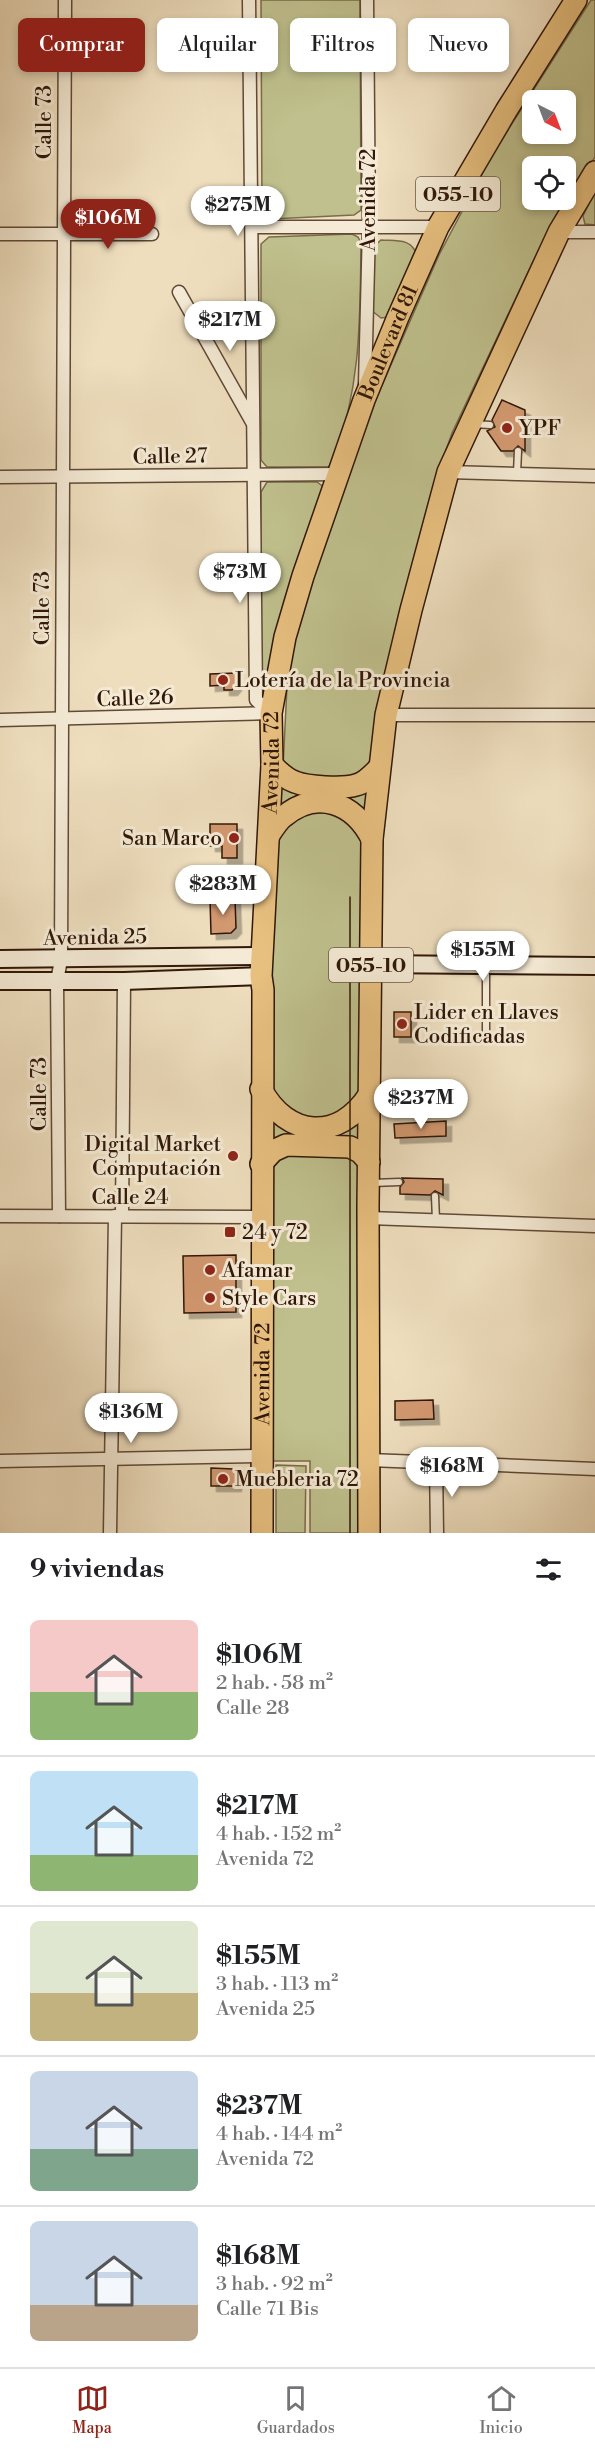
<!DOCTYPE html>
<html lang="es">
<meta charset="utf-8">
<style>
:root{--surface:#fff;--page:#f6f6f6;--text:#202124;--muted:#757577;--line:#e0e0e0;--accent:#8f2418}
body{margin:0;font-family:"Libre Bodoni",serif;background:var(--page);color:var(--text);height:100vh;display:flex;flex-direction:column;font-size:22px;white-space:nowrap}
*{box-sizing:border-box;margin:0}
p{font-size:20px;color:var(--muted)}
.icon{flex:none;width:33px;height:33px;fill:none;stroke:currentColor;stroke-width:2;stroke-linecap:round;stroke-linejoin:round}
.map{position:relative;height:1533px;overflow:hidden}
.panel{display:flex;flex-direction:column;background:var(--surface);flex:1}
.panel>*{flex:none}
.guide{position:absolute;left:18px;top:18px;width:560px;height:54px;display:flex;gap:12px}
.needle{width:39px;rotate:138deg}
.fabs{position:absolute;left:522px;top:90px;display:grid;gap:12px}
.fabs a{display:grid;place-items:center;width:54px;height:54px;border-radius:9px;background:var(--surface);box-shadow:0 3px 9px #0003;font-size:30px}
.price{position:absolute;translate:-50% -51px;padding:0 14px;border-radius:21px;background:#fff;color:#222;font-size:20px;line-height:39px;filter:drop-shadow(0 2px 3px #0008)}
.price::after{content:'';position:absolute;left:50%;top:36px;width:18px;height:14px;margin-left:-9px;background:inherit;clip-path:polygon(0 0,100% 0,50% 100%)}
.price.current{background:var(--accent);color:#fff}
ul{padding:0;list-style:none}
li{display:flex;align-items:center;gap:18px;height:150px;padding:0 30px}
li+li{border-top:2px solid var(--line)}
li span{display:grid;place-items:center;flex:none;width:168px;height:120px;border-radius:9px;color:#555}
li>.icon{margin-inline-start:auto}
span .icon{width:72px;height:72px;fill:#fffc;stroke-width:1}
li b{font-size:26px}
h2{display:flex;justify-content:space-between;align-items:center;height:72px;padding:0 30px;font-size:26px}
.tag{padding:0 21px;border-radius:9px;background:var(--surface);box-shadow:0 3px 9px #0003;font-size:21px;line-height:54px}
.tag.current{background:var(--accent);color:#fff}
.tabs{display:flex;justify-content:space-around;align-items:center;height:84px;border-top:2px solid var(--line);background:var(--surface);font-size:16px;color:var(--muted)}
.tabs a{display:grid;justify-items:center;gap:3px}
.tabs .current{color:var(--accent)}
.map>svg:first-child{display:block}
.green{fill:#bfc08d;stroke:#786c4a;stroke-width:1.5;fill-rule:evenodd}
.building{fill:#d2986f;stroke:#301708;stroke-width:1.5;filter:url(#shadow)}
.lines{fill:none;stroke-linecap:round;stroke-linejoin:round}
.lane-casing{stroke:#604936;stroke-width:9}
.street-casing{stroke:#604936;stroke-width:15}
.secondary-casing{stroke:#301708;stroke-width:20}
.highway-casing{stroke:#301708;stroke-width:24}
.lane{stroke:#f4ead5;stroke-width:6}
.street{stroke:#f4ead5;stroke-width:12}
.secondary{stroke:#f4ead5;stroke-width:16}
.highway{stroke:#e7bf7f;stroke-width:21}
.tram{stroke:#301708;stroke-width:1.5}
.poi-dot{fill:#8f2418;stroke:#f4ead5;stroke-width:2}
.labels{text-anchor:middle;stroke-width:6;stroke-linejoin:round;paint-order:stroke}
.shield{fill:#f4ead5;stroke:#6b5646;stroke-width:1.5}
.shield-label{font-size:20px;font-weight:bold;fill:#301708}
.street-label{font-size:21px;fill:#301708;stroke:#f4ead5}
.poi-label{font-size:21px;fill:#301708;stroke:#f4ead5;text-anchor:start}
</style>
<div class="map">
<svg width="595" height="1533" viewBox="0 0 595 1533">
<defs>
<filter id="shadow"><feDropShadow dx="5.5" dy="5.5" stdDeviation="0" flood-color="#0004"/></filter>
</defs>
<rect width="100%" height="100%" fill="#eedebe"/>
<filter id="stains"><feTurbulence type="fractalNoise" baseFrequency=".00333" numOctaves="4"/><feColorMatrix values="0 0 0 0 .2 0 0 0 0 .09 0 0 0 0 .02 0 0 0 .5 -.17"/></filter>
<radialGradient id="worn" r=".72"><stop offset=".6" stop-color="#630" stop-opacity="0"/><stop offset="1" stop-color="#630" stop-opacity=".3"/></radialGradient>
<g class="green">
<polygon points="261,0 360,0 361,210 354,215 271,219 264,215 262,210"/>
<path d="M591,0H595V157L538,251L452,433L434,484L395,631L372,769L359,780L292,779L283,768L288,666L298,620L376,399L439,255L492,155ZM532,100H566V134H532ZM532,166H566V200H532Z"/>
<polygon points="595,192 595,225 585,224 583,216"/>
<path d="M352,234L358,237L361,243C360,324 361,385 333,463L328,467H267L261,460V244L269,237Z"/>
<path d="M381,240C397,241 411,238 417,255L388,317L381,318L371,310L372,248Z"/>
<polygon points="267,482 317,482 325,488 285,598 274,638 264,698 262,699 260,696 261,492"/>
<polygon points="280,784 369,786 368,815 357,806 278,811"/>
<path d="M332,809L362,836L361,1085C350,1119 334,1117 304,1121L273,1093L270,934L276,847L282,829L295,816Z"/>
<polygon points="362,1117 361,1146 271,1145 270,1118 291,1133"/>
<polygon points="347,1151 361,1166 358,1533 310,1533 310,1461 271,1461 270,1169 280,1154"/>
<polygon points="276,1465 306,1466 305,1533 276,1533"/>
</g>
<g class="building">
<polygon points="502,400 525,410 525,451 518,446 513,451 501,451 487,431 495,427 492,420"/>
<polygon points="236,673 236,685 232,690 224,690 224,685 210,686 210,674"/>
<polygon points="210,824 237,824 237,858 222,858 222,846 210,846"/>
<polygon points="210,899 235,899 236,928 231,933 211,934"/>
<rect x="394" y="1012" width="17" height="25"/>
<polygon points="446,1121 446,1136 395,1138 394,1124"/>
<polygon points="402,1178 443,1179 443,1195 435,1191 430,1195 400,1194 400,1187 404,1182"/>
<polygon points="236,1255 236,1312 184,1313 183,1256"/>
<polygon points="433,1400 434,1419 395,1420 395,1401"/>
<polygon points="211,1468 233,1469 236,1471 236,1486 211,1486"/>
</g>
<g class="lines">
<g class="lane-casing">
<g id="lane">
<polyline points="473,424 490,425"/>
<polyline points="517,473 518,451"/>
<polyline points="486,1040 486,966"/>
<polyline points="372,1183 399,1182"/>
<polyline points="435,1196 436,1220"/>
</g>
</g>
<g class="street-casing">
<g id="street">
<polyline points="249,0 256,700 271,713"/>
<polyline points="253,227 438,227"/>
<polyline points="559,232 595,232"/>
<polyline points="0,234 152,234"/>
<polyline points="179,292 252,422"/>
<polyline points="365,384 369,227 367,0"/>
<polyline points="448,472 595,476"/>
<polyline points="0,477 340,474"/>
<polyline points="386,715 595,715"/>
<polyline points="0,720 271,713"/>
<polyline points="0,1216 261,1217"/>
<polyline points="59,1216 57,981 61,960 65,0"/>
<polyline points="122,1216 124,981"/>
<polyline points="369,1218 595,1226"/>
<polyline points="369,1460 595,1469"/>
<polyline points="0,1461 262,1456"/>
<polyline points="436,1463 437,1533"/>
<polyline points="110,1533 115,1216"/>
</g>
</g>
<g class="secondary-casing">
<g id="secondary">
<polyline points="0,959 262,956"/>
<polyline points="371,964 595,966"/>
<polyline points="0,981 124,981 261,976"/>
</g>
</g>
<g class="highway-casing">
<g id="highway">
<path d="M272,765C279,772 286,779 295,782C307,787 343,789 356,785C365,783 371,776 378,769"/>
<path d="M269,835C273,829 278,821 283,817C317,788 354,803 372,839"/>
<path d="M261,1089C287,1138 339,1142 369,1095"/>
<polyline points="261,1164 273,1151 286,1145 350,1147 360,1152 369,1162"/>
<path id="s1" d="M262,1533L263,990L261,976L272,765L271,713L285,637L303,576L364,400L398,317L438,227L506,111L576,0"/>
<polyline points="369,1533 368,1207 372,839 386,715 411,610 448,472 559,232 595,172"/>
</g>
</g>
<use href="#lane" class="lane"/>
<use href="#street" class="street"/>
<use href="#secondary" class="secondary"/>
<use href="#highway" class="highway"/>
<polyline class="tram" points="350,897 350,1533"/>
</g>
<g class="poi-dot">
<circle cx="507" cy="428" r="6"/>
<circle cx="223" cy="680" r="6"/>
<circle cx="234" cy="838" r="6"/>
<circle cx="402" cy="1024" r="6"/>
<circle cx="233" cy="1156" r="6"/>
<rect x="224" y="1226" width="12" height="12" rx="3"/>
<circle cx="210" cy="1270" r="6"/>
<circle cx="210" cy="1298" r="6"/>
<circle cx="223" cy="1479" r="6"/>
</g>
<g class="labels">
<g class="shield">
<rect x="416" y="177" width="84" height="34" rx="4.5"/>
<rect x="329" y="948" width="84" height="34" rx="4.5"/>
</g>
<g class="shield-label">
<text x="458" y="201">055-10</text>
<text x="371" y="972">055-10</text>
</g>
<g class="street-label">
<text transform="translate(44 122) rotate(-90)" y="7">Calle 73</text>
<text transform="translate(368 200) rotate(-90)" y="7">Avenida 72</text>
<text dy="7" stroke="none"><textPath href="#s1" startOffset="1210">Boulevard 81</textPath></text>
<text transform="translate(170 456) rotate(-1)" y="7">Calle 27</text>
<text transform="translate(42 608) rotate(-90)" y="7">Calle 73</text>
<text transform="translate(135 698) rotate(-2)" y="7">Calle 26</text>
<text dy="7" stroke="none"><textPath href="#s1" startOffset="771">Avenida 72</textPath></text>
<text transform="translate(95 937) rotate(-1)" y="7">Avenida 25</text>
<text transform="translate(39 1094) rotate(-90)" y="7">Calle 73</text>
<text x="130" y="1204">Calle 24</text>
<text dy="7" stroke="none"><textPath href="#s1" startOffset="159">Avenida 72</textPath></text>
</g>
<g class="poi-label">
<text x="519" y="435">YPF</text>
<text x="235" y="687">Lotería de la Provincia</text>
<text x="222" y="845" text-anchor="end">San Marco</text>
<text x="414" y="1019">Lider en Llaves<tspan x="414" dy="24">Codificadas</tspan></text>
<text x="221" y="1151" text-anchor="end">Digital Market<tspan x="221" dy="24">Computación</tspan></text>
<text x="242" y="1239">24 y 72</text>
<text x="222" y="1277">Afamar</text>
<text x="222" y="1305">Style Cars</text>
<text x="235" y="1486">Muebleria 72</text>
</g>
</g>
<rect width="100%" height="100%" filter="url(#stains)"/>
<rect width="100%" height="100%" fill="url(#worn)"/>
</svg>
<div class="fabs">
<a><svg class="needle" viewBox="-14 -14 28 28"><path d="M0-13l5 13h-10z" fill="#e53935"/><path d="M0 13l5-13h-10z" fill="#757577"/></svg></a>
<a><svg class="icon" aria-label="locate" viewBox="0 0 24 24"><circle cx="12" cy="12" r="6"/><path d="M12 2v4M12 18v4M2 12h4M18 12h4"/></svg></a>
</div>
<b class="price" style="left:238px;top:237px">$275M</b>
<b class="price current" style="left:108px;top:250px">$106M</b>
<b class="price" style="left:230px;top:352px">$217M</b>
<b class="price" style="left:240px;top:604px">$73M</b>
<b class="price" style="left:223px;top:916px">$283M</b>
<b class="price" style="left:483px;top:982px">$155M</b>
<b class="price" style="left:421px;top:1130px">$237M</b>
<b class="price" style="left:131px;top:1444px">$136M</b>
<b class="price" style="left:452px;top:1498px">$168M</b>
<div class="guide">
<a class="tag current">Comprar</a>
<a class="tag">Alquilar</a>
<a class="tag">Filtros</a>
<a class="tag">Nuevo</a>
</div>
</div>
<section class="panel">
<h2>9 viviendas<svg class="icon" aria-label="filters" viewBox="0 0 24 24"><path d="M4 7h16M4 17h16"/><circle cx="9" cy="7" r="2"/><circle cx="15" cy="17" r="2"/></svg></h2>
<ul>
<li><span style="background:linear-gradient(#f6c9c9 60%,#8fb573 0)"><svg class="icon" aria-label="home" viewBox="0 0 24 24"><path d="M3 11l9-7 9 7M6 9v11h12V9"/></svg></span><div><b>$106M</b><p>2 hab. · 58 m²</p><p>Calle 28</p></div></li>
<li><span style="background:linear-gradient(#bfe0f5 70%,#8fb573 0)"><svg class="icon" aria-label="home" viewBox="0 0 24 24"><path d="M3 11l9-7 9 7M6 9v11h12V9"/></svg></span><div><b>$217M</b><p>4 hab. · 152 m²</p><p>Avenida 72</p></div></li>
<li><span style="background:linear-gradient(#dfe7d0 60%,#c2b280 0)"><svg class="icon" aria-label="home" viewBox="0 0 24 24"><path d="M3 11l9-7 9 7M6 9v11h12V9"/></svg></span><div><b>$155M</b><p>3 hab. · 113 m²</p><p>Avenida 25</p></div></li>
<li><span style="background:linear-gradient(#c9d6e8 65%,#7fa58c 0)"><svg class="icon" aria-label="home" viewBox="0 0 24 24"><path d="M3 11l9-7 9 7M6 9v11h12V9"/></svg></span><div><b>$237M</b><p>4 hab. · 144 m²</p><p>Avenida 72</p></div></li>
<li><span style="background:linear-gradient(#c9d6e8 70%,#b9a48a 0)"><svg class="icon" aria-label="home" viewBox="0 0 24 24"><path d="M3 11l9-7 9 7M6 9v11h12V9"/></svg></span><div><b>$168M</b><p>3 hab. · 92 m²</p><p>Calle 71 Bis</p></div></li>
</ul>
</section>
<nav class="tabs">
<a class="current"><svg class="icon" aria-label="map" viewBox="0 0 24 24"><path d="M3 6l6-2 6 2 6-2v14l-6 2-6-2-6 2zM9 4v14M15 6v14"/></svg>Mapa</a>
<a><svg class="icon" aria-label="saved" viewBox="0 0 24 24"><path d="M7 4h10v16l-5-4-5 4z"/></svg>Guardados</a>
<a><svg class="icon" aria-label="home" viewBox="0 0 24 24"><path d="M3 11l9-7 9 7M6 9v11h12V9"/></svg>Inicio</a>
</nav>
